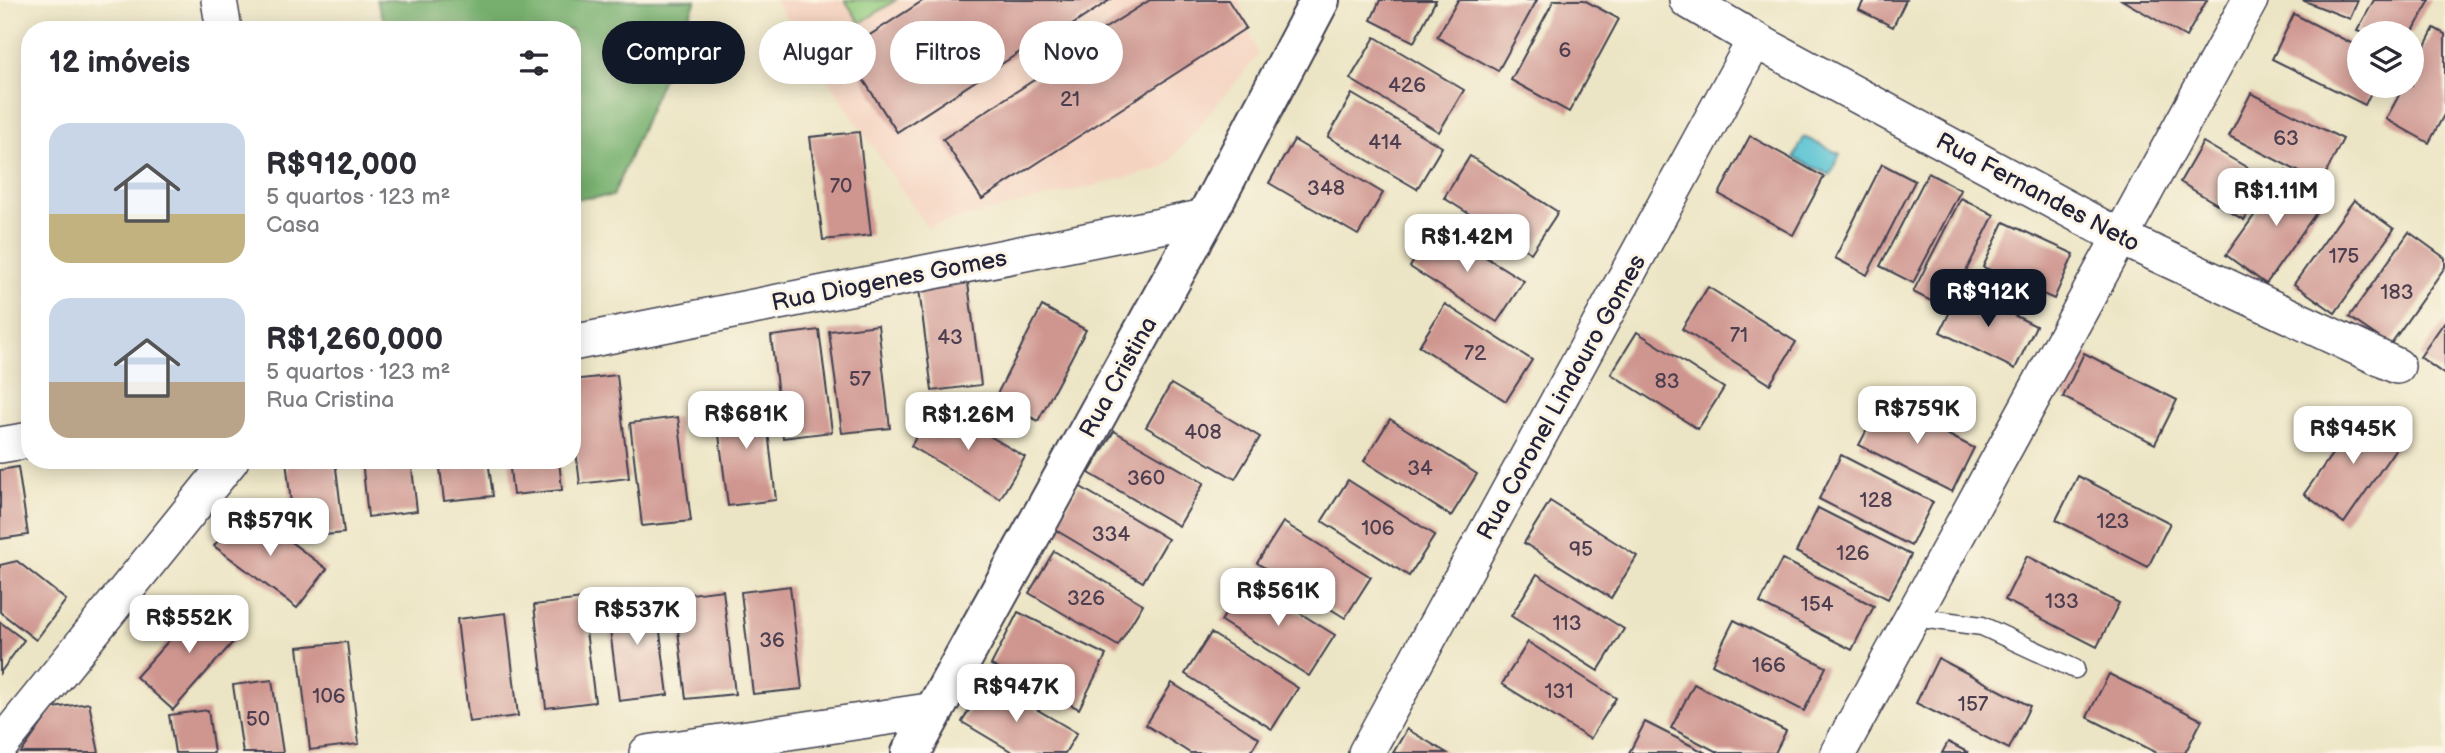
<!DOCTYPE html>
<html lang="pt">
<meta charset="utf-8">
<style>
:root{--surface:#fff;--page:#f7f7f7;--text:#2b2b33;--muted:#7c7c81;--accent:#111827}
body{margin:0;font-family:"Balsamiq Sans",sans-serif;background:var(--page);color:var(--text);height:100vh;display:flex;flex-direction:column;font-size:26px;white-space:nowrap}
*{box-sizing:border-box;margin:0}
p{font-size:23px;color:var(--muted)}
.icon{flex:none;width:38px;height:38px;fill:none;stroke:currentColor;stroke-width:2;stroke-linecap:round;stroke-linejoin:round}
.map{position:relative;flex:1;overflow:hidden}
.details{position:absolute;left:21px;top:21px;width:560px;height:448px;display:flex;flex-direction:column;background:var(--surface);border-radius:28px;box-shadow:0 4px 18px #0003}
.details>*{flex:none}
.banner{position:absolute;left:602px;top:21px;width:665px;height:63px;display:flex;gap:14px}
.tools{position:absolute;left:2347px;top:21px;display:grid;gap:14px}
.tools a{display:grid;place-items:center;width:77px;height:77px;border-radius:50%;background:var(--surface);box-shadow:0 4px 18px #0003;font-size:35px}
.price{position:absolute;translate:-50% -60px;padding:0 16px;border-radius:14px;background:#fff;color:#222;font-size:23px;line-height:46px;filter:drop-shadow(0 2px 4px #0008)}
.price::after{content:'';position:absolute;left:50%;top:42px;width:21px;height:16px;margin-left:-10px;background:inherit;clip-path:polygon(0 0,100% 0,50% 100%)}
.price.selected{background:var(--accent);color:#fff}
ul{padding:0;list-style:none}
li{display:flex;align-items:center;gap:21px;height:175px;padding:0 28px}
li span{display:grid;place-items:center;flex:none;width:196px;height:140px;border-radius:21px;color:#555}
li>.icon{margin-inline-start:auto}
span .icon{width:84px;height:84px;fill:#fffc;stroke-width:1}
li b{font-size:30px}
h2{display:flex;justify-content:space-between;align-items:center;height:84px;padding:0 28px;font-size:30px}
.tag{padding:0 24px;border-radius:32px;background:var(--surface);box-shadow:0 4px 18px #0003;font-size:24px;line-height:63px}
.tag.selected{background:var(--accent);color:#fff}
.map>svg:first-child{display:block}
.built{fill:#f5d3c1}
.green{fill:#94cc80;stroke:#5b775e;stroke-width:2}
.forest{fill:#77b06e;stroke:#4c6954;stroke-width:2}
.water{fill:#57c2d3;stroke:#3c7287;stroke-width:2}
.building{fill:#cf9690}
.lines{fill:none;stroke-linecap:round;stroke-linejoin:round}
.service-casing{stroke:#403f50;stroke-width:21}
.minor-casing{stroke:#403f50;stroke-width:38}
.secondary-casing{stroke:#403f50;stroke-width:42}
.service{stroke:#fff;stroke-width:18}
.minor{stroke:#fff;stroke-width:35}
.secondary{stroke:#fff;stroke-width:38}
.labels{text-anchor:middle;stroke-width:6;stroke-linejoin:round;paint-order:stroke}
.number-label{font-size:21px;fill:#4d3f50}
.street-label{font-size:24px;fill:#22223b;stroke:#fcf5e5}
</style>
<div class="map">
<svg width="2445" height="753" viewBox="0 0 2445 753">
<rect width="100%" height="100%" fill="#fcf5e5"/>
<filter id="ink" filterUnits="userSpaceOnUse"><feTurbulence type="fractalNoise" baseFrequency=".0143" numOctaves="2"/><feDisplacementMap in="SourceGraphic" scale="14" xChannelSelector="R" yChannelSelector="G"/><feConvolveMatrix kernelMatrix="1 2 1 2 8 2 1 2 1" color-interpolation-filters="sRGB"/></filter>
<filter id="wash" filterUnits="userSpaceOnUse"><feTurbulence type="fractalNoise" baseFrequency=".00686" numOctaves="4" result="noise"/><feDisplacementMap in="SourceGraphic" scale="28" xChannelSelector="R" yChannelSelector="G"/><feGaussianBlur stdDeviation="1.57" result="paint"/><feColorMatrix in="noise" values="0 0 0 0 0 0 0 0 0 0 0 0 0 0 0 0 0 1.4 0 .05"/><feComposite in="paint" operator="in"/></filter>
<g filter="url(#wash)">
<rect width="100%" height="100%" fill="#ece5c5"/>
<polygon class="built" points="774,0 1239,0 1258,55 1164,168 927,227"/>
<polygon class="green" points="845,0 896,0 860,23"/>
<polygon class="forest" points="376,0 696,0 613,196 572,199 572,30 388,30"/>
<polygon class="water" points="1804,137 1840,154 1830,175 1794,158"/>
<g id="blocks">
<g class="building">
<polygon points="924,0 1110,0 1069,27 1080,44 1150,0 1228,0 1246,28 982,199 943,139 1054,67 1037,41 897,132 845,51"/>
<polygon points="1380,0 1436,0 1414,42 1371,20"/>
<polygon points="1458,0 1537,0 1498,71 1437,37"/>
<polygon points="1554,0 1584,0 1619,19 1569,112 1511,80"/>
<polygon points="1864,0 1906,0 1893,27 1859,10"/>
<polygon points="2122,0 2207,0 2186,37"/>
<polygon points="2302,0 2358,0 2350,19"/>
<polygon points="2374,0 2430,0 2412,33 2362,33 2357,31"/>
<polygon points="2294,14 2359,47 2359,86 2374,86 2365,105 2272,59"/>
<polygon points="2434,28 2445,34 2445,113 2429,143 2386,119 2404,86 2412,86 2412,71"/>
<polygon points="1375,37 1464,90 1439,132 1350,79"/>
<polygon points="2251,93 2343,139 2321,183 2229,136"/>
<polygon points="1352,94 1442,147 1417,189 1328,137"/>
<polygon points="859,132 871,235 823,240 810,137"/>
<polygon points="1750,136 1824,177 1793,235 1719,194"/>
<polygon points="1294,140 1383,193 1358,235 1269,183"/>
<polygon points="2203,142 2267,179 2244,220 2180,182"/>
<polygon points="1470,156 1558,212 1531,253 1444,198"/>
<polygon points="1882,164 1915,181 1867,275 1835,258"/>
<polygon points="2286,171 2325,200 2266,284 2226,255"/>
<polygon points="1928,173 1961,190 1913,283 1880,266"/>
<polygon points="1961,198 1994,215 1947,309 1913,292"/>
<polygon points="2354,200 2394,229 2335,313 2294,284"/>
<polygon points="2004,222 2074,254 2054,299 1983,267"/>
<polygon points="1436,226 1524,281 1497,322 1410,267"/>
<polygon points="2409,232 2445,258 2445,267 2390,345 2349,317"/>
<polygon points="968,283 981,385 932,391 919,289"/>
<polygon points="1708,287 1796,342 1770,384 1682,329"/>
<polygon points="1961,289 2036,326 2015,369 1940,332"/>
<polygon points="1445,304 1532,360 1506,401 1419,346"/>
<polygon points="1042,306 1086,330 1038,421 995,398"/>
<polygon points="2445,321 2445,375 2420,357"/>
<polygon points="878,325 890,428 842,433 829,331"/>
<polygon points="819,330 832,432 783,438 771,336"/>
<polygon points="1637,332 1724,388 1698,429 1611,374"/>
<polygon points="2084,353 2177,400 2155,444 2063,397"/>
<polygon points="617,375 629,478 580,484 572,418 572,380"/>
<polygon points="1171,384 1260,437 1235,479 1146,427"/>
<polygon points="764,397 776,500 728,506 715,403"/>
<polygon points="1882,401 1974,448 1952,492 1859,445"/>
<polygon points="936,404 1025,457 1000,499 911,446"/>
<polygon points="2363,410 2403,438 2344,523 2304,494"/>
<polygon points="678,417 691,521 642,526 630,423"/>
<polygon points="1390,419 1477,474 1451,516 1364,461"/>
<polygon points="1114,431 1204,483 1179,526 1089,473"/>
<polygon points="1841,455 1933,502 1911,546 1819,499"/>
<polygon points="286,460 335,460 344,533 295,538"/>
<polygon points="362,460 411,460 417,511 368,517"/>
<polygon points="439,460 488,460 493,496 444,501"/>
<polygon points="509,460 559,460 562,490 513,495"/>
<polygon points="18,467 28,535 0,539 0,470"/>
<polygon points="2078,476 2170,523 2148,567 2056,520"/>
<polygon points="1348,480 1435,535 1409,576 1322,521"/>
<polygon points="1079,486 1168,539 1143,582 1054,529"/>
<polygon points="1550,501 1637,556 1611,598 1524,543"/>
<polygon points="244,507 327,569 297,608 214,546"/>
<polygon points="1818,508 1911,555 1888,599 1796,552"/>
<polygon points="1283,522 1371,577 1345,618 1257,563"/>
<polygon points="1054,551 1143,604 1118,646 1029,593"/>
<polygon points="2027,556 2119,603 2097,647 2005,600"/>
<polygon points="1782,559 1874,606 1852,650 1760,603"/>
<polygon points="17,561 66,600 36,640 0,612 0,565"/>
<polygon points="1537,574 1624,629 1598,671 1511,616"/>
<polygon points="1247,580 1335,635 1309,676 1221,621"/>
<polygon points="790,586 802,689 753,694 741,592"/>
<polygon points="723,590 735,694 686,699 674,596"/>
<polygon points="655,593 668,695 619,701 606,598"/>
<polygon points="582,599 595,702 546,708 534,605"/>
<polygon points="205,600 241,633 173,710 136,677"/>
<polygon points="1018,612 1106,655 1079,709 991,665"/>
<polygon points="506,613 518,716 469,722 457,619"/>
<polygon points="1734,620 1826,667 1804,711 1712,664"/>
<polygon points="0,622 24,640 0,673"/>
<polygon points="1211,633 1298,688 1272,729 1185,674"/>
<polygon points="347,642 359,744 310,750 298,647"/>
<polygon points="1528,642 1616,698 1590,739 1502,684"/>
<polygon points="1938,658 2030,706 2009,749 1916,703"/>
<polygon points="2109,674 2202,720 2185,753 2157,753 2087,717"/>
<polygon points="272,680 283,753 243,753 233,685"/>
<polygon points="987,680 1077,733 1065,753 1014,753 962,722"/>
<polygon points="1172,683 1259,738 1250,753 1190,753 1146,725"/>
<polygon points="1694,684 1786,731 1775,753 1719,753 1671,728"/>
<polygon points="89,703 99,753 21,753 53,708"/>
<polygon points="208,710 214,753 175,753 169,715"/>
<polygon points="1645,722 1706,753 1629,753"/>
<polygon points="1407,729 1447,753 1393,753"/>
<polygon points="1948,742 1969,753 1942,753"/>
</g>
</g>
</g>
<g filter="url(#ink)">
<use href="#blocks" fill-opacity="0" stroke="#403f50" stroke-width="2"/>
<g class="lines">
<g class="service-casing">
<polyline id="service" points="1913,617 1982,626 2075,669"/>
</g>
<g class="minor-casing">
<g id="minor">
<polyline points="219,0 224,30"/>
<polyline points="1687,0 1755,40 2120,237 2397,366"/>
<polyline points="572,343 1206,217"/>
<polyline points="0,445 30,440"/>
<polyline points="0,746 231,460"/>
<polyline points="647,753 935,710"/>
<polyline points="1366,753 1755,40"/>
<polyline points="1838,753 2250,0"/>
</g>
</g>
<g class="secondary-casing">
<polyline id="secondary" points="911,753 1206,217 1320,0"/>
</g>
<use href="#service" class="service"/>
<use href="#minor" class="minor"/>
<use href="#secondary" class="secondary"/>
</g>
</g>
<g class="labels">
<g class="number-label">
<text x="1565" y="57">6</text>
<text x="1407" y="92">426</text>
<text x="1070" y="106">21</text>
<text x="2286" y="145">63</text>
<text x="1385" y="149">414</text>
<text x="841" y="193">70</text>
<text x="1326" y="195">348</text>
<text x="2344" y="263">175</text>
<text x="2397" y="299">183</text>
<text x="1739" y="342">71</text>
<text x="950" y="344">43</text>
<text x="1475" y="360">72</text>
<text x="860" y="386">57</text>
<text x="1667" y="388">83</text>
<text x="1203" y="439">408</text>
<text x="1420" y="475">34</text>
<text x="1146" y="485">360</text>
<text x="1876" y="507">128</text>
<text x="2113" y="528">123</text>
<text x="1378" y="535">106</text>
<text x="1111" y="541">334</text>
<text x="1581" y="556">95</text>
<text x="1853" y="560">126</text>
<text x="1086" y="605">326</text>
<text x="2062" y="608">133</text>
<text x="1817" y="611">154</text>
<text x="1567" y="630">113</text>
<text x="772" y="647">36</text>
<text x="1769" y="672">166</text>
<text x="1559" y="698">131</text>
<text x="329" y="703">106</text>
<text x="1973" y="711">157</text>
<text x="258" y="726">50</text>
</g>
<g class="street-label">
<text transform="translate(2038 192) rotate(28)" y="8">Rua Fernandes Neto</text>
<text transform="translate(889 280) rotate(-11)" y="8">Rua Diogenes Gomes</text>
<text transform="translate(1118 377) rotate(-61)" y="8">Rua Cristina</text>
<text transform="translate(1561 397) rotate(-61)" y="8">Rua Coronel Lindouro Gomes</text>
</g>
</g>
</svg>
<div class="tools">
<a><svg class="icon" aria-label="layers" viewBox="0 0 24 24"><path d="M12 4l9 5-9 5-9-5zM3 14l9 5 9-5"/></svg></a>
</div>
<b class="price" style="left:2276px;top:228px">R$1.11M</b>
<b class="price" style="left:1467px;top:274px">R$1.42M</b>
<b class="price selected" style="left:1988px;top:329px">R$912K</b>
<b class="price" style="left:1917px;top:446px">R$759K</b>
<b class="price" style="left:746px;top:451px">R$681K</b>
<b class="price" style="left:968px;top:452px">R$1.26M</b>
<b class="price" style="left:2353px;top:466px">R$945K</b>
<b class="price" style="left:270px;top:558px">R$579K</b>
<b class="price" style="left:1278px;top:628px">R$561K</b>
<b class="price" style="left:637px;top:647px">R$537K</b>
<b class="price" style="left:189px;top:655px">R$552K</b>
<b class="price" style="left:1016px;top:724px">R$947K</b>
<div class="banner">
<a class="tag selected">Comprar</a>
<a class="tag">Alugar</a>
<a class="tag">Filtros</a>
<a class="tag">Novo</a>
</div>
<section class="details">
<h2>12 imóveis<svg class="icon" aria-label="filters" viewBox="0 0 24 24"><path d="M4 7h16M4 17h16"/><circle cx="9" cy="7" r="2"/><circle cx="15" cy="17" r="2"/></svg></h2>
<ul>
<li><span style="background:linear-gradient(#c9d6e8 65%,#c2b280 0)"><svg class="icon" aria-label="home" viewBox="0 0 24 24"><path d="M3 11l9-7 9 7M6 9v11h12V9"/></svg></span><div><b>R$912,000</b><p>5 quartos · 123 m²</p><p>Casa</p></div></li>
<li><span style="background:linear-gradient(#c9d6e8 60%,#b9a48a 0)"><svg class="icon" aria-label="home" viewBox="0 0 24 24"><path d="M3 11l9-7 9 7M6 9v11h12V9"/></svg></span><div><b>R$1,260,000</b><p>5 quartos · 123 m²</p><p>Rua Cristina</p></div></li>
</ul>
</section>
</div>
